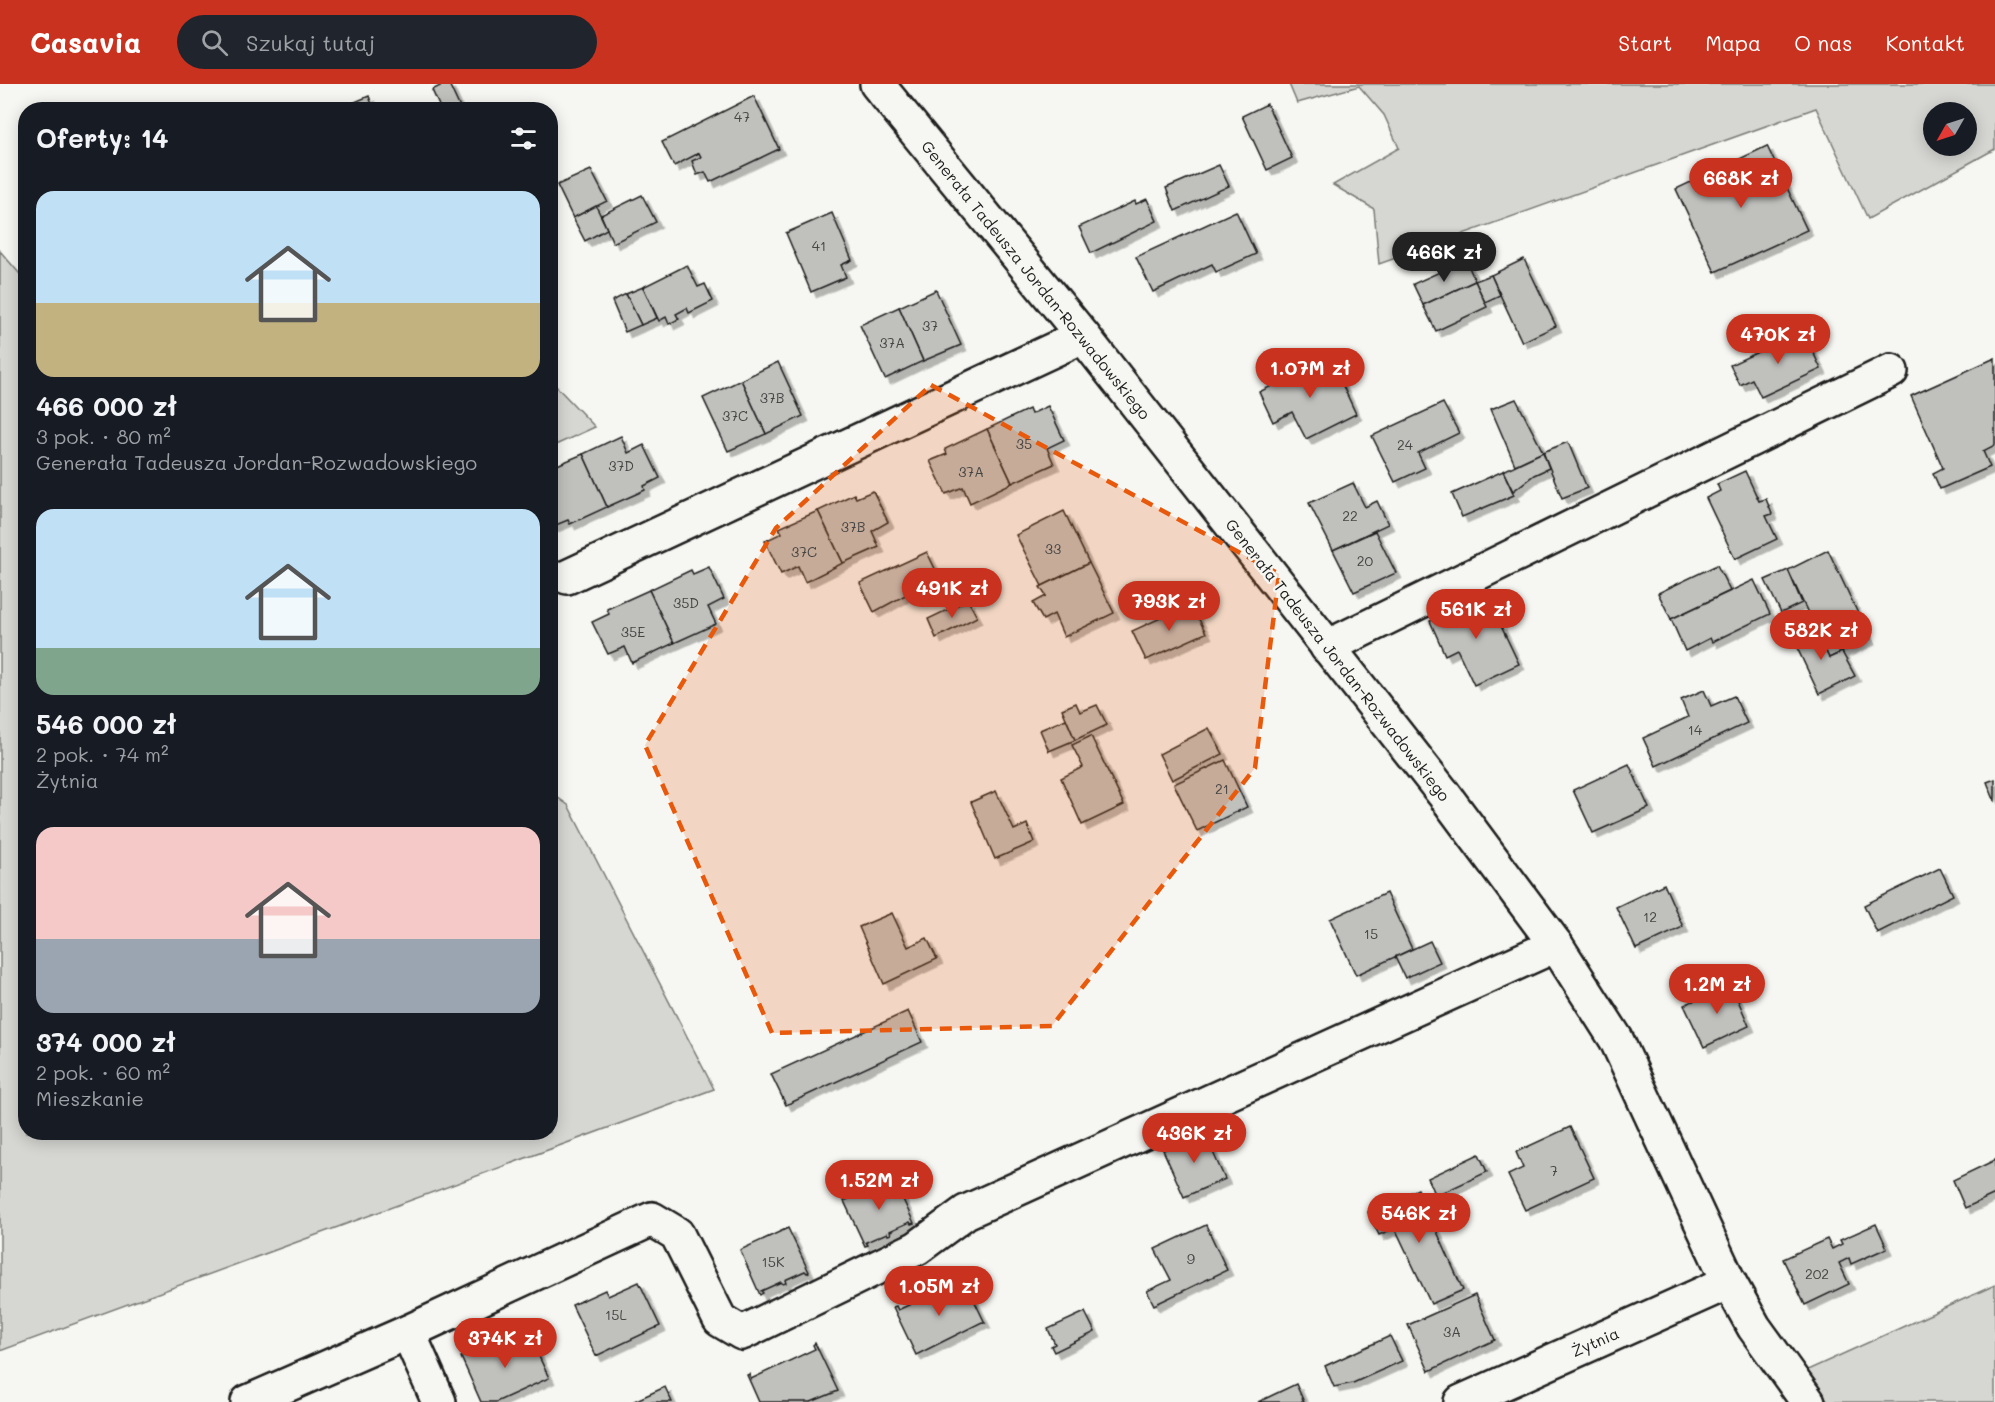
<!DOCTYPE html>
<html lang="pl">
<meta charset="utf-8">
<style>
:root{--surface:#171b24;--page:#20242c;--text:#f1f3f6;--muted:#9ea1a6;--accent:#c8321e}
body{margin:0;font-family:Mali,sans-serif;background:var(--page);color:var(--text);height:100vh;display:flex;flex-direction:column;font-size:22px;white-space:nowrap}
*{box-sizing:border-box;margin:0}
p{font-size:20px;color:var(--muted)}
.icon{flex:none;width:33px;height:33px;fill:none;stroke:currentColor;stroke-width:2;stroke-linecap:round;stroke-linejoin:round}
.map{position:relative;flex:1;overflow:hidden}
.drawer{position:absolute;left:18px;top:18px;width:540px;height:1038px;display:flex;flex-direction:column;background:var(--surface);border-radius:24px;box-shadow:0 3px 15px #0003}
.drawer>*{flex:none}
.needle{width:39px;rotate:231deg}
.controls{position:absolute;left:1923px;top:18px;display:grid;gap:12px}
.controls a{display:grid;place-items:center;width:54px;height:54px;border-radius:50%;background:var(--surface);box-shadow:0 3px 15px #0003;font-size:30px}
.price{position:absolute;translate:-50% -51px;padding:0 14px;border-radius:21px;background:var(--accent);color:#fff;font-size:20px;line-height:39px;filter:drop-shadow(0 2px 3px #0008)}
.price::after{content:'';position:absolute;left:50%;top:36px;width:18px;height:14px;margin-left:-9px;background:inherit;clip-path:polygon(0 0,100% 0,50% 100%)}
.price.active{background:#222;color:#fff}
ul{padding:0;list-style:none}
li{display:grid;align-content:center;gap:12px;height:318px;padding:0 18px}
li span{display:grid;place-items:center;height:186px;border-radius:18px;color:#555}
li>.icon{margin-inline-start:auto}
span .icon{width:108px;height:108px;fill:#fffc;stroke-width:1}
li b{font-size:26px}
h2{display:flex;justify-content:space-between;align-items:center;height:72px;padding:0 18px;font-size:26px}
header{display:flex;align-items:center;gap:36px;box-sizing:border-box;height:84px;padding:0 30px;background:var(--accent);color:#fff}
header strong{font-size:28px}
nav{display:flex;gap:33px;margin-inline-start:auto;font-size:21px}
.search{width:420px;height:54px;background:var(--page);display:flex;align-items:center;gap:15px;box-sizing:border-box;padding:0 21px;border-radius:33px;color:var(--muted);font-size:22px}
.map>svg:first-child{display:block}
.green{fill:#d6d6d2;stroke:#797977;stroke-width:1.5;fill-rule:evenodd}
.building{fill:#c0c0bd;stroke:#1c1c1c;stroke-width:1.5;filter:url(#shadow)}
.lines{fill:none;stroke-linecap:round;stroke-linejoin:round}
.minor-casing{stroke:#1c1c1c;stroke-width:38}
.minor{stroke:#f6f6f2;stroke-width:33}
.marked{fill:#e8590c;fill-opacity:0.2;stroke:#e8590c;stroke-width:4.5;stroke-dasharray:12 8;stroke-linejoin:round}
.labels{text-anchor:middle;stroke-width:5;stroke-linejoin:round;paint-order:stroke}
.number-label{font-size:14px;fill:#454544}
.street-label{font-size:16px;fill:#1c1c1c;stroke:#f6f6f2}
</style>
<header>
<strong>Casavia</strong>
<div class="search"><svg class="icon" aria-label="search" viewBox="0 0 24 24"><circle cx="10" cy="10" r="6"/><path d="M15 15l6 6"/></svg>Szukaj tutaj</div>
<nav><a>Start</a><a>Mapa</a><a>O nas</a><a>Kontakt</a></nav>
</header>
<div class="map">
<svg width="1995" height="1318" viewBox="0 0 1995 1318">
<defs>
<filter id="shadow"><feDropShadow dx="5.5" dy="5.5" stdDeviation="0" flood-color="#0004"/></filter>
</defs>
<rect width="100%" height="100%" fill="#f6f6f2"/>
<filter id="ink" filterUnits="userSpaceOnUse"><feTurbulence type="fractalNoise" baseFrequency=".0167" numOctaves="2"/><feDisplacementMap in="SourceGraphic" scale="12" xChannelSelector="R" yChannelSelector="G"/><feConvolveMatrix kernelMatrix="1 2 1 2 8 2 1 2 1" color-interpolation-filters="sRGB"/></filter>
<g filter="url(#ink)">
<g class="green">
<path d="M1289,0H1995V65L1868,135L1816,24L1379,180L1374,125L1333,101L1399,64L1384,31L1359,2L1297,19ZM1966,28V62H1934V28Z"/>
<polygon points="0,167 26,197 26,1048 550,1048 551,709 568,721 714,1005 0,1267"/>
<polygon points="551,297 595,343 551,363 550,363"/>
<polygon points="1995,1201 1995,1318 1829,1318 1803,1288"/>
</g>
<g class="building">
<polygon points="444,0 449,0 461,26 441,26 432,6"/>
<polygon points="369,12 374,26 345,26 343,23"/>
<polygon points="754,12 779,65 710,98 705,88 697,91 692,77 701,73 699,69 674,82 662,58"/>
<polygon points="1267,20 1292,74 1267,86 1242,32"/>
<polygon points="1767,62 1807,146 1715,188 1676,105"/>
<polygon points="1219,81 1229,102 1175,127 1166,104"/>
<polygon points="591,86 607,117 573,134 557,101"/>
<polygon points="642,111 656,138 613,159 601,131"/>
<polygon points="1147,115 1157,137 1091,169 1079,143 1135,117 1136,120"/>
<polygon points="596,122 607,145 585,157 573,134"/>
<polygon points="1236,127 1256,170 1216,188 1212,180 1153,208 1136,173"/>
<polygon points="832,129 852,176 841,181 846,193 811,208 786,149"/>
<polygon points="1524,175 1556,242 1522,258 1491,191"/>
<polygon points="1466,176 1475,197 1423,221 1413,200"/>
<polygon points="687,181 698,203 705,200 713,217 689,229 687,224 676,230 679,235 669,240 666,233 659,237 643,203"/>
<polygon points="1491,191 1500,211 1485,218 1475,197"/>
<polygon points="1475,197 1487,223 1436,247 1423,221"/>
<polygon points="643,203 657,234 641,241 626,210"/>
<polygon points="936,206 961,261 923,277 899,223"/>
<polygon points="626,210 641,241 625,248 612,217"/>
<polygon points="899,223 923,277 885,295 860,241"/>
<polygon points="1803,247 1821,285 1761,313 1752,295 1740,301 1730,281"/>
<polygon points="1330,274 1356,330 1306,355 1292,328 1273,338 1259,308"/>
<polygon points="1995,274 1995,361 1983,367 1990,383 1940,405 1933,389 1943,384 1911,312"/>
<polygon points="778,278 803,332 766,350 741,296"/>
<polygon points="741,296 766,350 728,367 703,314"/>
<polygon points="1516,315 1543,368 1515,381 1491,325"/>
<polygon points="1443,319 1459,349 1418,369 1425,384 1395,398 1372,352"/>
<polygon points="1048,322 1064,356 1047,364 1054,380 1012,399 987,345 1029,325 1031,330"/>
<polygon points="987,345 1012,399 970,419 963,403 946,410 930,377 947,370 945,365"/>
<polygon points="621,352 628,369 644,361 660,394 644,402 645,406 607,423 583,370"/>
<polygon points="1568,358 1587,404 1562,414 1543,368"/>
<polygon points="1543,368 1549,384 1534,391 1513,407 1503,387"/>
<polygon points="583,370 607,423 570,440 568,436 551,443 550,404 552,403 550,384"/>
<polygon points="1503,387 1514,411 1462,433 1452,410"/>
<polygon points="1745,387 1759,417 1766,415 1772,430 1766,432 1777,455 1735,475 1706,414 1720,407 1717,400"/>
<polygon points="1353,399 1365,423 1377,417 1388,440 1333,466 1309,419"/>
<polygon points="873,407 888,438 872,447 879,463 843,479 818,427 854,410 856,414"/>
<polygon points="818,427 843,479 805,498 798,482 781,490 765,457 782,449 779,444"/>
<polygon points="1064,427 1089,479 1042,502 1016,451"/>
<polygon points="1375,447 1396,489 1354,508 1333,466"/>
<polygon points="1828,466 1870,555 1829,574 1788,486"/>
<polygon points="927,468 939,493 874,528 860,499"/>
<polygon points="1089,479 1114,529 1064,553 1054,530 1043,536 1033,519 1046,512 1040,503"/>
<polygon points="1717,481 1730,507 1671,535 1658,509"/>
<polygon points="709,483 724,515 708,523 716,540 674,559 649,506 691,486 693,490"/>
<polygon points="1788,486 1802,519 1781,529 1765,496"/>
<polygon points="1754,496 1770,530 1712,558 1710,554 1685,567 1671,535"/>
<polygon points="649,506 674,559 632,579 625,563 608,570 592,538 609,530 607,525"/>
<polygon points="1484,512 1498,542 1500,540 1519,580 1474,601 1457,565 1445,571 1430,537"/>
<polygon points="968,516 977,533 936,554 928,535"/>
<polygon points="1191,520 1206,549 1146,576 1132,547"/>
<polygon points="1813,541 1829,574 1842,568 1855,592 1819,610 1791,551"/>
<polygon points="1704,606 1711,622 1734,612 1747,639 1656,682 1643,654 1688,633 1681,616"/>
<polygon points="1076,619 1080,628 1097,621 1107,641 1075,656 1062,625"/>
<polygon points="1066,635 1075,656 1049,667 1040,646"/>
<polygon points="1209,644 1223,670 1172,696 1159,670"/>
<polygon points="1091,652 1124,721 1082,741 1061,694 1083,683 1072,661"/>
<polygon points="1225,676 1247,723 1197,747 1174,700"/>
<polygon points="1629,680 1649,724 1593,749 1573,706"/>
<polygon points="1995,695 1995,718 1987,698"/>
<polygon points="996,707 1014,746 1027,740 1034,758 995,775 971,718"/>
<polygon points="1940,784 1953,811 1877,849 1864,821"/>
<polygon points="1664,800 1683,843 1636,865 1616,823"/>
<polygon points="1386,809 1412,865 1356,891 1330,835"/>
<polygon points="892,829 908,863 927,854 937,875 884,900 859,843"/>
<polygon points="1430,857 1440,878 1405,894 1395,873"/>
<polygon points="1731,900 1749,942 1704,963 1684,921"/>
<polygon points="908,927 922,958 786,1021 771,990"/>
<polygon points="1570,1043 1594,1094 1525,1126 1508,1091 1523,1084 1516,1068"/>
<polygon points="1204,1048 1225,1095 1184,1113 1163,1066"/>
<polygon points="1479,1070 1487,1088 1436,1112 1428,1094"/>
<polygon points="1995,1076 1995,1110 1965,1124 1953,1096"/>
<polygon points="893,1094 914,1139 911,1140 910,1138 890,1147 891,1150 888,1151 887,1149 866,1158 868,1161 865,1162 844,1117"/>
<polygon points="1418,1105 1463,1206 1431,1220 1395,1144 1379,1151 1368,1128"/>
<polygon points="1876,1140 1887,1164 1851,1180 1849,1174 1839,1179 1849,1200 1805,1221 1783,1175 1827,1155 1832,1165 1842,1160 1840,1156"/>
<polygon points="1206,1141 1227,1186 1154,1221 1147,1207 1171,1196 1155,1165"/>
<polygon points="788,1144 809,1188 807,1189 805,1187 785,1196 786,1199 783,1200 781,1198 761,1207 763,1209 760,1211 740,1166"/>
<polygon points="962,1191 985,1239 982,1238 916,1271 893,1223 896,1222 898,1226 962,1196 960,1192"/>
<polygon points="639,1198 660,1242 596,1272 572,1221 605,1206 608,1212"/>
<polygon points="1475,1211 1495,1256 1429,1287 1408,1241"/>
<polygon points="1085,1228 1095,1248 1054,1268 1051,1262 1055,1260 1048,1245"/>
<polygon points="528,1249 549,1294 496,1318 481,1318 461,1273 493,1257 496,1263"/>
<polygon points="1390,1252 1402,1277 1353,1299 1334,1303 1325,1282"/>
<polygon points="815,1259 838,1307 811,1318 759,1318 747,1291 749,1290 751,1295 815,1265 813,1261"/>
<polygon points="1296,1300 1304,1318 1258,1318"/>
<polygon points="665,1303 672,1318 632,1318"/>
</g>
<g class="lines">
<g class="minor-casing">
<g id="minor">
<polyline points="877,0 1083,252 1443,709 1556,861 1616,955 1729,1198 1754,1243 1808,1318"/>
<polyline points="567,493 1083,252"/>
<polyline points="1327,563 1891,287"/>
<polyline points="408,1248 439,1318"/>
<polyline points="248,1318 408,1248 652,1135 677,1150 720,1236 742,1249 917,1164 966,1128 1556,861"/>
<polyline points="1461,1318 1729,1198"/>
</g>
</g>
<use href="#minor" class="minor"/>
</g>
</g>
<path class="marked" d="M931,301L1279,490L1255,684L1052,942L772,949L645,661L776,444Z"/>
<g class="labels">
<g class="number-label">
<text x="742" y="38">47</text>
<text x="819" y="167">41</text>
<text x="930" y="247">37</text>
<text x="892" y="264">37A</text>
<text x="772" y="319">37B</text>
<text x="735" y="337">37C</text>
<text x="1024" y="365">35</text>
<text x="1405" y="366">24</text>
<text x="621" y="387">37D</text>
<text x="971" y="393">37A</text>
<text x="1350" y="437">22</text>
<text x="853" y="448">37B</text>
<text x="1053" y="470">33</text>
<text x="804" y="473">37C</text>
<text x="1365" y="482">20</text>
<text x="686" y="524">35D</text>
<text x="633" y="553">35E</text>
<text x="1695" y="651">14</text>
<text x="1222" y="710">21</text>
<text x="1650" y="838">12</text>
<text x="1371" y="855">15</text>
<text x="1554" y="1092">7</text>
<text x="1191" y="1180">9</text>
<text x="773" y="1183">15K</text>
<text x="1817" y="1195">202</text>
<text x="616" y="1236">15L</text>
<text x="1452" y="1253">3A</text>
</g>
<g class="street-label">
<text transform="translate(1036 196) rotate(51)" y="6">Generała Tadeusza Jordan-Rozwadowskiego</text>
<text transform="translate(1338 576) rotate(52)" y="6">Generała Tadeusza Jordan-Rozwadowskiego</text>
<text transform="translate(1595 1258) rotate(-24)" y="6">Żytnia</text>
</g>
</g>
</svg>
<div class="controls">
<a><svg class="needle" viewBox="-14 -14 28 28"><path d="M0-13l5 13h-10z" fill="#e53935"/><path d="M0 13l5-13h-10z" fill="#9ea1a6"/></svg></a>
</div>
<b class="price" style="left:1741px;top:125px">668K zł</b>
<b class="price active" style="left:1444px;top:199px">466K zł</b>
<b class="price" style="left:1778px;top:281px">470K zł</b>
<b class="price" style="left:1310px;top:315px">1.07M zł</b>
<b class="price" style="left:952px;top:535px">491K zł</b>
<b class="price" style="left:1169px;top:548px">793K zł</b>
<b class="price" style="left:1476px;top:556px">561K zł</b>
<b class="price" style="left:1821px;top:577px">582K zł</b>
<b class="price" style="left:1717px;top:931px">1.2M zł</b>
<b class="price" style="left:1194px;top:1080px">436K zł</b>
<b class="price" style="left:879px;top:1127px">1.52M zł</b>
<b class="price" style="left:1419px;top:1160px">546K zł</b>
<b class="price" style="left:939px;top:1233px">1.05M zł</b>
<b class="price" style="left:505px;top:1285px">374K zł</b>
<section class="drawer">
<h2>Oferty: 14<svg class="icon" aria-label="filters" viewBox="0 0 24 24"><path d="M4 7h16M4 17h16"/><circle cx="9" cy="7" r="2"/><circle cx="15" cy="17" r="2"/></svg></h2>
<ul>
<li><span style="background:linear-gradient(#bfe0f5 60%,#c2b280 0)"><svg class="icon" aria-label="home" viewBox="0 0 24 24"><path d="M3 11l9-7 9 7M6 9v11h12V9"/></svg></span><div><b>466 000 zł</b><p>3 pok. · 80 m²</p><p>Generała Tadeusza Jordan-Rozwadowskiego</p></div></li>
<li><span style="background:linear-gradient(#bfe0f5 75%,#7fa58c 0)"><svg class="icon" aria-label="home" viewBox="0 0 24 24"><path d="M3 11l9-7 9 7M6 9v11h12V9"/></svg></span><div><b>546 000 zł</b><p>2 pok. · 74 m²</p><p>Żytnia</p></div></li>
<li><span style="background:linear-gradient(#f6c9c9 60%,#9aa5b1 0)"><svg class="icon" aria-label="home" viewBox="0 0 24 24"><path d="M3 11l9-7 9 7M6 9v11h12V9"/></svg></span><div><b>374 000 zł</b><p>2 pok. · 60 m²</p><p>Mieszkanie</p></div></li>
</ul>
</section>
</div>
